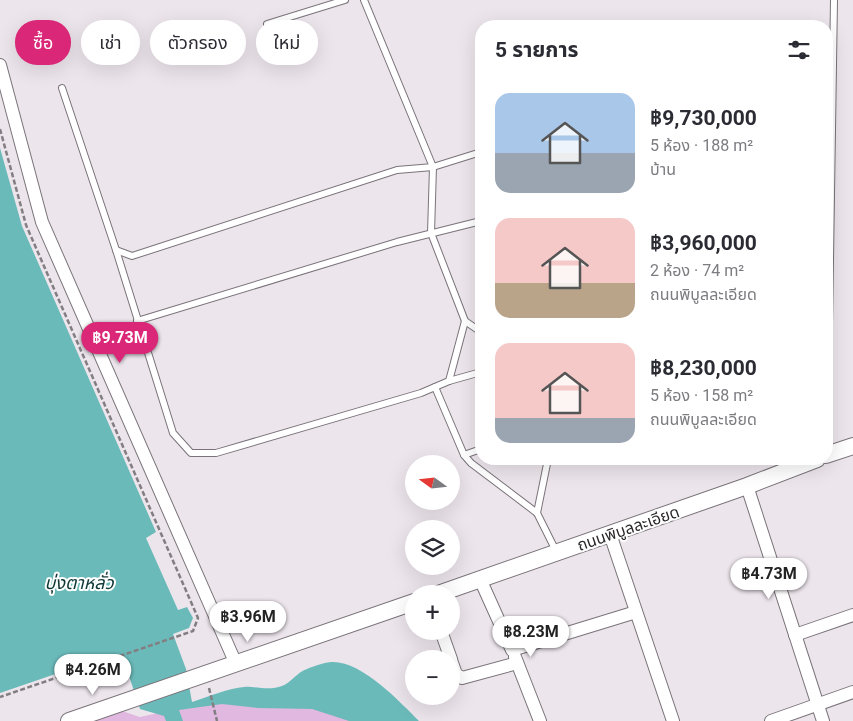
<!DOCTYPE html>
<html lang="th">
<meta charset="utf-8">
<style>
:root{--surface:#fff;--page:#f2f2f3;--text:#2b2b33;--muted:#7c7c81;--accent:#db2777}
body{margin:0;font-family:Roboto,"Noto Sans Thai",sans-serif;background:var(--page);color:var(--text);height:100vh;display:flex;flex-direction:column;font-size:19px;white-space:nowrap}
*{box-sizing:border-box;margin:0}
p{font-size:16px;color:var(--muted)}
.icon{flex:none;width:28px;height:28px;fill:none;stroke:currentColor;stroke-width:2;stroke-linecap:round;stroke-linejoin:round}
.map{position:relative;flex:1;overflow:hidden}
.panel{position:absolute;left:475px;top:20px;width:358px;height:445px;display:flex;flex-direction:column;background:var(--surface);border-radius:20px;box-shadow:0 5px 20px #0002}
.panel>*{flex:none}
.banner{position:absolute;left:15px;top:20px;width:385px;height:45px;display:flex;gap:10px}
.needle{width:32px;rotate:285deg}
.buttons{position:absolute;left:405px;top:455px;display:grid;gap:10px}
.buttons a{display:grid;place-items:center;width:55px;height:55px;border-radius:50%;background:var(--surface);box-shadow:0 5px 20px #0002;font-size:25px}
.price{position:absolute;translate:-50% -42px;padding:0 11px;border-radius:18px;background:#fff;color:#222;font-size:16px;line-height:32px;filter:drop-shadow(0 1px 2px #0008)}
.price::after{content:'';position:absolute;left:50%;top:30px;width:15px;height:11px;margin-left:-8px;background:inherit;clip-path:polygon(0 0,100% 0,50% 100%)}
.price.on{background:var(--accent);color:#fff}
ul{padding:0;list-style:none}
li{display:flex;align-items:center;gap:15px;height:125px;padding:0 20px}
li span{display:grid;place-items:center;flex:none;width:140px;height:100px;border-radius:15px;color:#555}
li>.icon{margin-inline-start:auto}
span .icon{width:60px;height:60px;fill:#fffc;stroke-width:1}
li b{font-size:21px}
h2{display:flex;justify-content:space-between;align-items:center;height:60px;padding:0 20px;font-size:21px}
.pill{padding:0 18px;border-radius:22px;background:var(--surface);box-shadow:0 5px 20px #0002;font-size:18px;line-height:45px}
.pill.on{background:var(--accent);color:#fff}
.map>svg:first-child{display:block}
.green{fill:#e1b8df}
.water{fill:#6bbaba}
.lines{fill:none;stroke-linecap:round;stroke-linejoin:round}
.service-casing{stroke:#7a747a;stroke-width:8}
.minor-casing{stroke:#7a747a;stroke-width:14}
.tertiary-casing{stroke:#7a747a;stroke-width:18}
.path{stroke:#837e82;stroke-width:2.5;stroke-dasharray:5 2.5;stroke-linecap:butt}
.service{stroke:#fff;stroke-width:6}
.minor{stroke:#fff;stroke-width:12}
.tertiary{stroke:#fff;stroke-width:16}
.labels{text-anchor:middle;stroke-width:4;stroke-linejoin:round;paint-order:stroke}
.street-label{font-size:16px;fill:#2b282a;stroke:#fff}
.water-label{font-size:18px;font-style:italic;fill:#103838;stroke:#fff}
</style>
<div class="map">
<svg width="853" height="721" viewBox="0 0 853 721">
<rect width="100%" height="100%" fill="#ece5ec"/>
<polygon class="green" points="207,702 309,703 360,721 94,721 122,711 140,717"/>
<path class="water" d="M0,148L22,226L156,532L146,538L178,610L187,607L193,618L189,628L173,634L186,669L192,702C207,697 230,688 244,687C256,686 269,691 282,686C291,683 297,672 307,669C314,666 325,662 332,662C362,661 400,702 419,721H349L312,709L258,708L222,704L179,710L183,721H166L164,716L140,709L126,667L105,657L0,693Z"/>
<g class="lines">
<g class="service-casing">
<g id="service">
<polyline points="364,0 433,167 431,233 465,321 449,381"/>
<polyline points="267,24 345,0"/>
<polyline points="62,88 116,250 173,433 191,453 216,453 421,393 449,381 481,372"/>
<polyline points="116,250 132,256 397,170 433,167 481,152"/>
<polyline points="137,321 397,242 481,221"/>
<polyline points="465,321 481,332"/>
<polyline points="435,387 464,455 471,463 537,513 556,551"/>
<polyline points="827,453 834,0"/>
<polyline points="464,455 481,449"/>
<polyline points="537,513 548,459"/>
</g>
</g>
<g class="minor-casing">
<g id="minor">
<polyline points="0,65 42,222 236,664"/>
<polyline points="747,486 823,721"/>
<polyline points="610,534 673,721"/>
<polyline points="480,579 512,650 636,612"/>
<polyline points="441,631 451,659"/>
<polyline points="795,635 853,615"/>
<polyline points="515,657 540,721"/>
<polyline points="451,660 456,674 462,678 517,663"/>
<polyline points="771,721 853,692"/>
</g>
</g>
<g class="tertiary-casing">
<g id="tertiary">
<polyline points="826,455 853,446"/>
<polyline points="438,594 747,486 817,459"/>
<polyline points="69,721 414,602"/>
</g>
</g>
<g class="path">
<polyline points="0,129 26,225 198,618 193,631 0,697"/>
<polyline points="209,688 217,721"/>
</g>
<use href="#service" class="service"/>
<use href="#minor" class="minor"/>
<use href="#tertiary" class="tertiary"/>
</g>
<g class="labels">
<g class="street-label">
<text transform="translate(628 528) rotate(-19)" y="6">ถนนพิบูลละเอียด</text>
</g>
<g class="water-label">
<text x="79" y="589">บุ่งตาหลั่ว</text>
</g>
</g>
</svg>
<div class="buttons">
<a><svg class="needle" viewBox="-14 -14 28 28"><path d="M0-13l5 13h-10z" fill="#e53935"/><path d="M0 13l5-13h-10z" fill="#7c7c81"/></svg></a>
<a><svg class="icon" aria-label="layers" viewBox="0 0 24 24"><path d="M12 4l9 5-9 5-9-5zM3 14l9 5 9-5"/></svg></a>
<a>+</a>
<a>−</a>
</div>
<b class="price on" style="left:120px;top:364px">฿9.73M</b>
<b class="price" style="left:769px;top:600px">฿4.73M</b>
<b class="price" style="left:248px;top:643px">฿3.96M</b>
<b class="price" style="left:531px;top:658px">฿8.23M</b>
<b class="price" style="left:93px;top:696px">฿4.26M</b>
<div class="banner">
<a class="pill on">ซื้อ</a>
<a class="pill">เช่า</a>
<a class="pill">ตัวกรอง</a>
<a class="pill">ใหม่</a>
</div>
<section class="panel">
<h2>5 รายการ<svg class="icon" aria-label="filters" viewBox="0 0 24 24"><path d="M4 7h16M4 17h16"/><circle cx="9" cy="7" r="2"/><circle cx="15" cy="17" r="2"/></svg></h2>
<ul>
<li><span style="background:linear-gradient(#a9c7e8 60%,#9aa5b1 0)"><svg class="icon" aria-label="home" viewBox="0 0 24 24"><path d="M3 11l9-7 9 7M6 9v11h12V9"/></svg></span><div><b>฿9,730,000</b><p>5 ห้อง · 188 m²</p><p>บ้าน</p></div></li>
<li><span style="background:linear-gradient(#f6c9c9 65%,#b9a48a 0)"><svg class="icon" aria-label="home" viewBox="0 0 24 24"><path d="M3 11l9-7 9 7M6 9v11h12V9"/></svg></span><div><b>฿3,960,000</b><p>2 ห้อง · 74 m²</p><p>ถนนพิบูลละเอียด</p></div></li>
<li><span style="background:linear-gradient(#f6c9c9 75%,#9aa5b1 0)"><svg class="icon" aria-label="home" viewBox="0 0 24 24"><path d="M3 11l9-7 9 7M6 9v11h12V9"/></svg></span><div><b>฿8,230,000</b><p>5 ห้อง · 158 m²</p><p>ถนนพิบูลละเอียด</p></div></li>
</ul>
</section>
</div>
